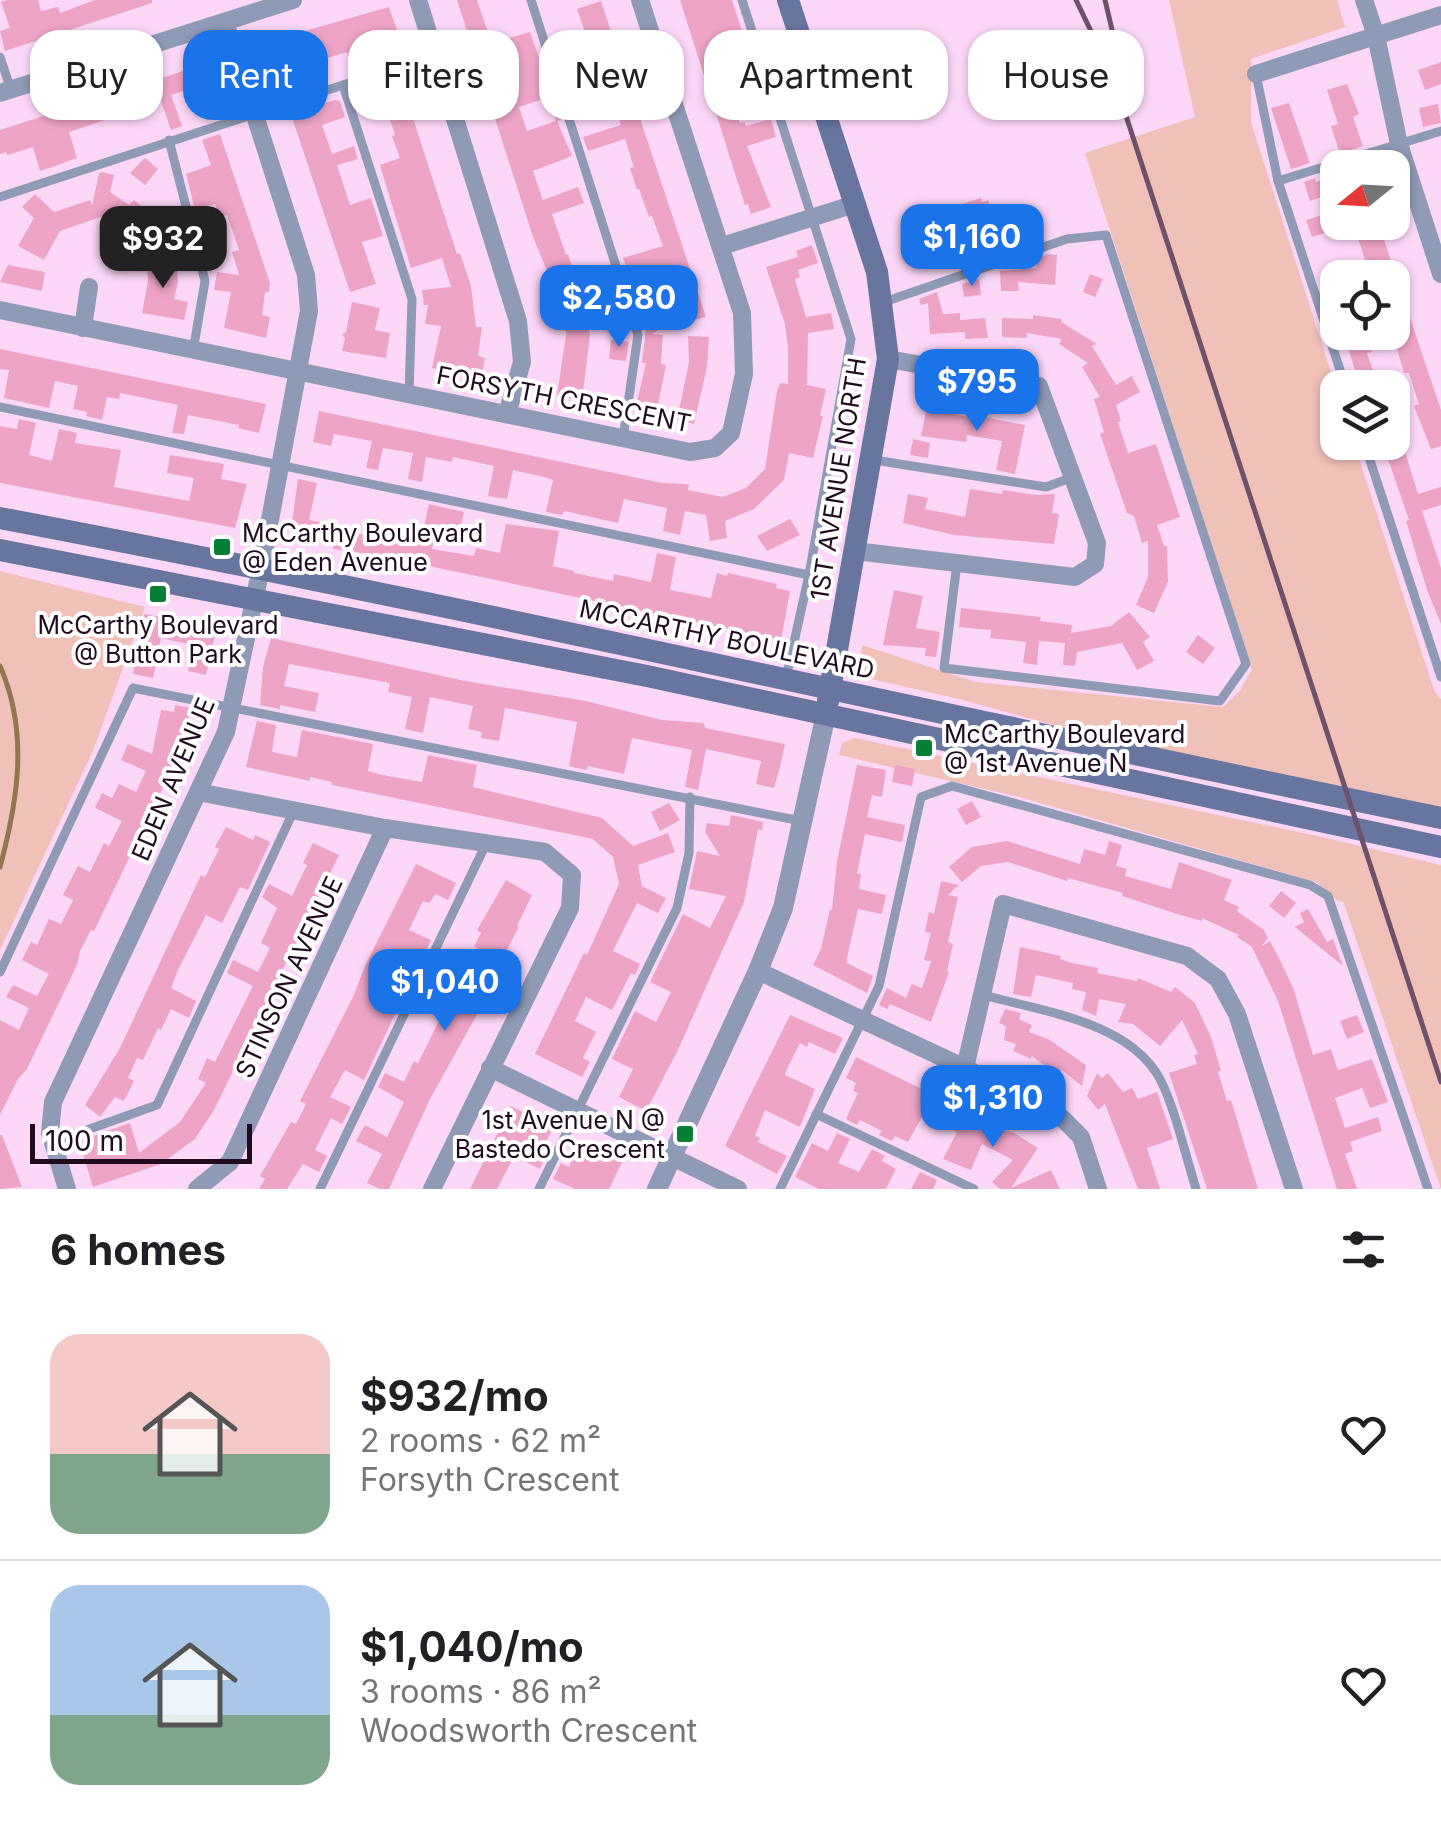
<!DOCTYPE html>
<meta charset="utf-8">
<style>
:root{--surface:#fff;--page:#f6f6f6;--text:#202124;--muted:#757577;--line:#e0e0e0;--accent:#1a73e8}
body{margin:0;font-family:Inter,sans-serif;background:var(--page);color:var(--text);height:100vh;display:flex;flex-direction:column;font-size:38px;white-space:nowrap}
*{box-sizing:border-box;margin:0}
p{font-size:32px;color:var(--muted)}
.icon{flex:none;width:55px;height:55px;fill:none;stroke:currentColor;stroke-width:2;stroke-linecap:round;stroke-linejoin:round}
.map{position:relative;height:1189px;overflow:hidden}
.side{display:flex;flex-direction:column;background:var(--surface);flex:1}
.side>*{flex:none}
.top-card{position:absolute;left:30px;top:30px;width:1382px;height:90px;display:flex;gap:20px}
.needle{width:65px;rotate:252deg}
.tools{position:absolute;left:1320px;top:150px;display:grid;gap:20px}
.tools a{display:grid;place-items:center;width:90px;height:90px;border-radius:20px;background:var(--surface);box-shadow:0 2px 8px #0004;font-size:50px}
.scale{position:absolute;left:30px;bottom:25px;width:222px;box-sizing:border-box;padding-left:10px;border:5px solid #200b1f;border-top:0;font-size:28px;line-height:35px;white-space:nowrap;color:#200b1f;-webkit-text-stroke:8px #fff;paint-order:stroke}
.price{position:absolute;translate:-50% -85px;padding:0 22px;border-radius:20px;background:var(--accent);color:#fff;font-size:32px;line-height:65px;filter:drop-shadow(0 2px 5px #0008)}
.price::after{content:'';position:absolute;left:50%;top:60px;width:30px;height:22px;margin-left:-15px;background:inherit;clip-path:polygon(0 0,100% 0,50% 100%)}
.price.active{background:#222;color:#fff}
ul{padding:0;list-style:none}
li{display:flex;align-items:center;gap:30px;height:250px;padding:0 50px}
li+li{border-top:2px solid var(--line)}
li span{display:grid;place-items:center;flex:none;width:280px;height:200px;border-radius:30px;color:#555}
li>.icon{margin-inline-start:auto}
span .icon{width:120px;height:120px;fill:#fffc;stroke-width:1}
li b{font-size:42px}
h2{display:flex;justify-content:space-between;align-items:center;height:120px;padding:0 50px;font-size:42px}
.chip{padding:0 35px;border-radius:30px;background:var(--surface);box-shadow:0 2px 8px #0004;font-size:35px;line-height:90px}
.chip.active{background:var(--accent);color:#fff}
.map>svg:first-child{display:block}
.green{fill:#f0c1b8}
.lines{fill:none;stroke-linecap:round;stroke-linejoin:round}
.stream{stroke:#8f784f;stroke-width:5}
.building{fill:#eea4c7;fill-rule:evenodd}
.service{stroke:#8f9ab7;stroke-width:9}
.minor{stroke:#8f9ab7;stroke-width:18}
.tertiary{stroke:#8f9ab7;stroke-width:20}
.secondary{stroke:#67759f;stroke-width:22}
.rail{stroke:#6d526b;stroke-width:5}
.poi-dot{fill:#067f37;stroke:#fff;stroke-width:4}
.labels{text-anchor:middle;stroke-width:8;stroke-linejoin:round;paint-order:stroke}
.street-label{font-size:25px;fill:#200b1f;stroke:#fff}
.poi-label{font-size:25px;fill:#200b1f;stroke:#fff;text-anchor:start}
</style>
<div class="map">
<svg width="1441" height="1189" viewBox="0 0 1441 1189">
<rect width="100%" height="100%" fill="#fcd7f8"/>
<g class="green">
<polygon points="1169,0 1337,0 1345,27 1251,59 1251,122 1337,391 1338,442 1354,443 1434,690 1441,699 1441,810 1138,748 955,698 871,679 860,672 862,645 976,682 1223,707 1239,692 1252,670 1085,153 1195,117"/>
<polygon points="0,571 145,607 93,751 0,950"/>
<polygon points="855,738 1322,837 1441,865 1441,1189 1343,901 1339,902 1316,882 1019,797 839,755 842,743"/>
</g>
<g class="lines">
<path class="stream" d="M0,666C29,732 18,800 0,867"/>
</g>
<g class="building">
<polygon points="8,0 38,0 41,11 58,7 60,13 95,0 152,0 152,3 5,51 0,31 10,28 1,2"/>
<path d="M457,0H477L490,38L497,35L499,41L530,32L561,120L557,121L572,156L533,171L543,200L578,187L584,203L552,214L566,255L568,254L578,285L610,274L615,289L598,288L597,294L584,298L590,335L582,401L557,396L566,334L562,306L557,307L549,284L552,283L533,237ZM549,97L556,121L527,131L519,107Z"/>
<polygon points="680,0 732,0 756,74 727,84 740,123 744,122 746,126 771,119 776,137 747,146 771,207 751,214 748,204 745,205"/>
<path d="M601,1L706,317L663,327L652,334L663,335L661,364L666,365L656,415L635,411L646,363H642L648,310L643,311L623,258L663,246L652,216L649,217L639,189L637,190L630,168L634,167L625,139L588,151L583,137L621,125L614,103L576,115L556,51L588,41L577,9ZM600,53L611,84L588,91L579,60Z"/>
<polygon points="389,7 406,56 353,71 347,52 318,61 321,68 307,72 312,86 277,98 259,49 308,30"/>
<polygon points="1441,62 1441,84 1425,90 1418,70"/>
<polygon points="208,63 224,115 208,120 195,87 171,95 182,126 171,130 161,101 69,132 77,158 52,167 40,171 33,147 7,155 6,152 0,154 0,130"/>
<polygon points="399,75 457,254 460,253 471,286 476,327 482,327 478,356 485,358 481,379 432,368 441,326 425,324 428,305 424,305 422,290 451,287 442,258 411,268 380,165 400,158 392,136 395,135 385,105 361,113 355,96 382,88 380,82"/>
<polygon points="1347,84 1359,114 1353,117 1363,146 1340,154 1331,126 1338,124 1327,90"/>
<polygon points="335,100 340,101 345,117 322,125 332,154 354,146 358,159 337,165 350,205 371,198 383,236 362,242 376,284 350,292 290,111 318,102 319,105"/>
<polygon points="1289,103 1310,163 1291,169 1271,108"/>
<polygon points="1438,104 1441,123 1423,127 1419,108"/>
<polygon points="220,134 270,283 269,292 265,292 262,315 270,317 266,338 224,328 231,292 214,290 217,272 239,275 232,252 239,250 227,215 220,218 215,204 195,210 186,174 211,165 202,140"/>
<polygon points="145,158 158,169 145,185 130,173"/>
<polygon points="102,172 114,175 110,192 129,205 134,200 157,219 169,238 145,254 131,233 109,214 60,231 44,260 18,246 34,218 22,207 35,194 54,212 90,200 92,206 99,173"/>
<polygon points="1315,178 1316,182 1322,180 1327,195 1310,201 1304,182"/>
<polygon points="981,198 982,202 988,200 991,209 997,207 1002,223 996,225 1001,239 995,241 996,245 923,266 910,226 929,219 928,215"/>
<polygon points="1323,215 1328,232 1312,237 1306,220"/>
<polygon points="1368,222 1378,222 1441,410 1441,446 1431,449 1414,406 1419,404 1409,373 1404,373 1392,332 1392,278 1371,278 1358,238 1353,239 1350,228"/>
<polygon points="812,245 818,263 798,270 800,277 795,279 806,317 831,313 834,329 808,333 807,385 826,389 820,416 823,416 813,458 789,453 784,480 754,509 725,521 727,538 710,541 706,515 685,511 680,535 663,531 667,508 624,499 618,523 564,511 562,515 546,512 553,480 544,477 513,470 507,499 488,496 494,466 453,457 452,462 426,457 422,482 408,479 413,453 383,448 378,470 366,468 372,441 334,434 331,446 313,442 319,411 662,483 689,484 688,490 723,497 746,488 765,469 777,391 780,383 788,384 788,347 785,324 766,267 798,257 796,251"/>
<polygon points="1047,254 1057,255 1055,285 1018,282 1019,291 1001,291 1000,271 1036,268 1037,260"/>
<polygon points="176,260 178,282 174,299 188,302 184,320 142,313 148,281 147,261"/>
<polygon points="8,265 45,272 42,291 0,282"/>
<polygon points="1090,274 1103,279 1095,297 1083,292"/>
<polygon points="979,279 981,295 964,297 962,284"/>
<polygon points="937,292 943,314 960,313 960,320 985,318 988,338 965,339 965,332 930,334 928,303 921,305 919,299"/>
<polygon points="352,302 380,308 375,330 390,333 386,358 342,351 345,338 342,334 346,332"/>
<polygon points="1033,315 1062,319 1061,322 1097,344 1092,346 1116,385 1132,376 1140,392 1116,405 1121,421 1118,422 1128,453 1156,444 1180,517 1157,525 1164,546 1167,546 1168,582 1154,613 1136,605 1148,577 1148,541 1142,543 1134,516 1127,513 1100,434 1104,432 1094,399 1100,397 1082,367 1088,363 1059,344 1062,339 1027,333 1027,338 1002,337 1002,318 1033,319"/>
<polygon points="1353,332 1365,332 1372,352 1367,353 1379,388 1361,388 1345,339 1354,336"/>
<polygon points="688,336 709,337 707,367 694,424 677,420 689,362"/>
<polygon points="611,340 629,342 626,361 609,359"/>
<polygon points="0,349 266,404 259,433 238,428 239,425 188,415 184,434 172,433 178,405 120,393 119,399 107,397 102,420 86,416 87,412 73,409 78,386 55,381 49,408 4,398 9,370 0,369"/>
<polygon points="927,407 979,420 979,416 1025,425 1015,474 996,470 1002,441 967,435 966,442 921,436"/>
<polygon points="19,419 36,423 29,455 52,461 59,429 77,433 75,443 121,450 114,487 189,501 194,478 167,473 170,455 224,464 221,479 247,484 235,528 0,483 0,426 17,429"/>
<polygon points="1395,419 1418,494 1441,487 1441,505 1422,511 1441,568 1441,624 1427,590 1406,521 1409,520 1382,442 1392,442"/>
<polygon points="913,439 930,443 928,458 910,455"/>
<polygon points="298,479 317,483 309,520 350,528 350,532 384,539 385,534 421,541 429,504 464,512 460,529 437,524 432,549 474,556 476,548 500,553 506,524 559,531 553,566 574,571 574,573 613,581 614,574 651,582 657,553 676,557 670,590 711,598 717,573 727,576 728,573 777,584 776,588 790,591 781,640 376,555 333,549 333,545 290,537"/>
<polygon points="970,489 1002,494 1003,490 1035,495 1055,494 1052,513 1059,514 1054,544 954,535 903,523 908,494 928,498 925,509 965,517"/>
<polygon points="790,519 800,535 767,551 757,536"/>
<polygon points="894,590 923,596 916,628 940,632 936,657 925,656 926,648 883,645"/>
<polygon points="961,608 1041,617 1040,621 1072,625 1071,633 1111,626 1129,612 1150,637 1143,642 1154,661 1137,670 1122,643 1077,652 1075,666 1063,665 1065,643 1039,641 1037,665 1023,663 1026,642 990,638 991,630 959,627"/>
<polygon points="144,614 217,627 206,675 188,671 193,645 161,638 153,678 133,674"/>
<polygon points="1198,635 1215,648 1203,664 1186,652"/>
<polygon points="271,638 465,681 586,701 662,720 704,723 705,728 785,744 779,771 774,788 756,784 761,761 706,749 698,790 685,787 692,750 632,738 624,774 588,766 586,770 569,766 577,722 505,708 499,741 481,738 482,732 468,729 473,706 430,697 423,733 405,729 412,697 388,692 390,683 289,664 284,686 319,693 315,712 280,705 280,709 260,705 263,667"/>
<polygon points="175,705 191,708 186,740 94,931 91,930 80,951 77,965 27,1069 18,1079 0,1115 0,1020 19,1030 29,1008 6,997 13,985 37,996 49,974 22,960 31,942 37,945 49,919 61,924 73,900 63,895 78,866 90,872 104,843 109,846 122,821 95,808 102,793 112,798 119,784 136,792 146,771 121,760 128,744 152,754 161,710 174,712"/>
<polygon points="257,721 276,725 272,752 297,757 302,730 373,744 368,771 382,775 422,782 428,755 477,765 473,787 602,818 633,846 668,833 675,852 638,865 642,886 666,898 658,913 637,903 613,951 640,964 635,975 631,973 612,1010 586,997 575,1021 596,1032 583,1058 590,1062 582,1077 535,1054 584,953 587,955 619,884 613,857 593,839 332,785 332,782 310,777 310,781 246,767"/>
<polygon points="857,765 886,770 882,797 872,795 867,817 905,825 902,842 865,834 857,874 861,874 859,889 886,895 882,914 858,909 847,958 847,963 873,976 867,993 813,965 821,949 830,909 832,910 837,861"/>
<polygon points="895,765 915,769 912,786 892,782"/>
<polygon points="972,801 981,817 966,825 957,809"/>
<polygon points="669,803 680,820 660,831 651,812"/>
<polygon points="731,815 763,822 762,830 758,829 744,902 677,1052 646,1111 619,1097 633,1069 612,1059 635,1011 656,1022 671,992 650,982 683,914 710,928 726,896 689,889 697,851 720,856 705,832 707,823 729,826"/>
<polygon points="226,827 253,840 255,835 270,842 248,890 240,887 222,923 206,915 178,970 171,988 196,1001 189,1018 171,1009 161,1030 158,1028 143,1060 137,1058 128,1078 134,1081 124,1101 115,1097 100,1117 85,1105 120,1048 201,875 205,877 219,849 215,847"/>
<polygon points="1007,841 1080,864 1084,849 1105,855 1109,841 1122,845 1116,866 1127,869 1125,876 1171,889 1179,862 1232,880 1224,900 1239,907 1237,911 1264,930 1268,938 1262,946 1270,941 1281,962 1294,990 1313,1055 1331,1049 1338,1070 1372,1059 1388,1102 1370,1108 1362,1088 1335,1098 1345,1128 1378,1117 1382,1131 1350,1142 1353,1151 1345,1154 1357,1189 1337,1189 1278,1001 1252,947 1237,937 1239,935 1202,918 1202,921 1177,914 1122,896 1123,893 1068,878 1067,881 1008,862 981,866 962,882 949,867 972,847"/>
<polygon points="313,843 339,855 214,1110 195,1139 161,1164 93,1187 79,1141 130,1123 139,1153 180,1122 206,1083 198,1079 207,1058 215,1062 253,986 227,973 233,960 258,972 270,948 261,943 277,908 262,897 269,884 292,896 307,865 303,863"/>
<polygon points="416,864 456,883 448,900 436,894 429,903 423,901 409,930 431,940 418,967 397,956 385,979 387,980 378,1000 397,1010 364,1080 345,1070 330,1097 351,1107 342,1124 331,1118 315,1150 327,1156 319,1172 303,1164 287,1189 259,1189 265,1179 260,1176 291,1122 296,1124 306,1104 300,1101 353,997 365,966"/>
<polygon points="506,880 532,895 517,926 519,927 482,997 484,1002 429,1101 389,1189 380,1189 367,1183 382,1154 356,1141 365,1125 387,1137 404,1102 378,1087 385,1073 404,1082 414,1061 418,1063 442,1015 438,1013 444,1000 439,997 441,992 435,989 441,977 463,987 480,950 474,947 481,933 477,930"/>
<polygon points="941,881 959,885 948,895 958,897 948,942 953,944 947,971 949,972 931,1022 890,1004 887,1009 879,1005 887,988 906,998 912,984 922,988 931,961 924,960 931,933 925,932 929,912 934,914"/>
<polygon points="1281,891 1296,903 1284,918 1269,906"/>
<polygon points="1308,909 1327,942 1333,939 1343,966 1295,927 1304,922 1300,913"/>
<polygon points="1020,947 1061,956 1060,959 1072,963 1098,968 1097,973 1137,981 1138,978 1171,992 1175,987 1195,1003 1211,1037 1221,1071 1218,1072 1227,1101 1231,1100 1258,1189 1207,1189 1169,1073 1197,1064 1194,1055 1198,1054 1182,1020 1160,1046 1133,1024 1118,1022 1126,1004 1099,999 1096,1016 1082,1010 1086,992 1072,989 1073,983 1036,975 1031,997 1013,994"/>
<polygon points="1005,1009 1021,1013 1019,1019 1032,1025 1029,1032 1048,1039 1086,1065 1082,1086 1062,1070 1058,1076 1032,1056 1031,1059 1013,1051 1016,1044 1004,1040 1006,1026 999,1023"/>
<polygon points="790,1015 843,1038 835,1054 809,1042 807,1047 800,1043 787,1069 785,1075 815,1089 800,1127 765,1110 755,1136 760,1138 758,1142 787,1156 777,1174 725,1146"/>
<polygon points="1357,1015 1364,1032 1347,1039 1340,1021"/>
<polygon points="856,1057 934,1095 908,1142 895,1136 892,1141 879,1135 882,1131 860,1120 857,1125 846,1119 858,1093 853,1091 856,1083 846,1078"/>
<polygon points="1097,1073 1102,1078 1108,1073 1123,1092 1132,1088 1138,1099 1157,1092 1173,1139 1147,1148 1160,1189 1138,1189 1105,1104 1098,1110 1087,1096"/>
<polygon points="952,1105 989,1125 1014,1133 1038,1148 1011,1188 1051,1170 1060,1189 1000,1189 992,1182 1013,1160 982,1144 971,1170 943,1159 957,1132 942,1125"/>
<polygon points="511,1106 553,1128 541,1152 546,1156 540,1169 514,1156 497,1189 470,1189"/>
<polygon points="837,1133 850,1139 838,1163 859,1172 872,1149 885,1156 882,1161 896,1169 886,1189 819,1189 795,1177 812,1143 828,1151"/>
<polygon points="0,1135 2,1135 22,1187 0,1189"/>
<polygon points="582,1140 623,1160 609,1189 575,1189 553,1179 561,1163 569,1167"/>
<polygon points="920,1172 937,1180 933,1189 911,1189"/>
</g>
<g class="lines">
<g class="service">
<polyline points="531,0 638,335 623,438"/>
<polyline points="742,0 851,339 809,575 786,678"/>
<polyline points="0,57 11,90"/>
<polyline points="1256,74 1278,181 1346,388"/>
<polyline points="343,85 412,299 409,394"/>
<polyline points="169,140 205,281 193,351"/>
<polyline points="1278,181 1441,131"/>
<polyline points="0,197 435,55"/>
<polyline points="884,302 1067,239 1106,235 1246,664 1220,701 944,668 957,563"/>
<polyline points="0,407 809,575"/>
<polyline points="1364,442 1441,677"/>
<polyline points="874,460 1046,487 1073,477"/>
<polyline points="0,972 133,688 801,821"/>
<path d="M984,995C1040,1011 1129,1021 1160,1079C1175,1108 1186,1157 1196,1189"/>
<polyline points="816,1114 974,1189"/>
<polyline points="53,1142 157,1105 294,810"/>
<polyline points="320,1189 486,844"/>
<polyline points="539,1189 677,908 689,853 690,797"/>
<polyline points="780,1189 879,986 921,797 952,786 1310,885 1328,896 1428,1189"/>
</g>
<g class="minor">
<polyline points="418,0 518,321 522,362 507,414"/>
<polyline points="1364,0 1376,36 1399,144 1441,274"/>
<polyline points="1256,74 1441,15"/>
<polyline points="0,93 293,0"/>
<polyline points="722,246 855,204"/>
<polyline points="0,310 690,452 715,448 731,433 744,374 742,313 640,0"/>
<polyline points="83,328 89,287"/>
<polyline points="855,551 1075,577 1095,564 1097,543 1039,386 888,359"/>
<polyline points="198,792 385,828 545,852 572,875 570,908 432,1189"/>
<polyline points="758,971 965,1068 1062,1118 1081,1137 1098,1189"/>
<polyline points="490,1068 738,1189"/>
<polyline points="965,1068 1003,904 1187,956 1218,979 1237,1014 1294,1189"/>
<polyline points="67,1189 50,1133 53,1102 226,732 261,568 309,311 306,275 225,22"/>
<polyline points="197,1189 230,1162 385,828"/>
</g>
<polyline class="tertiary" points="657,1189 758,971 783,908 826,714"/>
<g class="secondary">
<polyline points="788,0 877,272 888,359 828,701"/>
<path d="M0,518C482,609 960,720 1441,818"/>
<polyline points="0,550 647,676 1441,847"/>
</g>
<g class="rail">
<polyline points="1076,0 1114,79 1441,1082"/>
<polyline points="1105,0 1121,68"/>
</g>
</g>
<g class="poi-dot">
<rect x="212" y="537" width="20" height="20" rx="5"/>
<rect x="148" y="584" width="20" height="20" rx="5"/>
<rect x="914" y="738" width="20" height="20" rx="5"/>
<rect x="675" y="1124" width="20" height="20" rx="5"/>
</g>
<g class="labels">
<g class="street-label">
<text transform="translate(564 399) rotate(11)" y="9">FORSYTH CRESCENT</text>
<text transform="translate(838 479) rotate(-81)" y="9">1ST AVENUE NORTH</text>
<text transform="translate(727 639) rotate(12)" y="9">MCCARTHY BOULEVARD</text>
<text transform="translate(173 779) rotate(-67)" y="9">EDEN AVENUE</text>
<text transform="translate(289 977) rotate(-65)" y="9">STINSON AVENUE</text>
</g>
<g class="poi-label">
<text x="242" y="542">McCarthy Boulevard<tspan x="242" dy="29">@ Eden Avenue</tspan></text>
<text x="158" y="634" text-anchor="middle">McCarthy Boulevard<tspan x="158" dy="29">@ Button Park</tspan></text>
<text x="944" y="743">McCarthy Boulevard<tspan x="944" dy="29">@ 1st Avenue N</tspan></text>
<text x="665" y="1129" text-anchor="end">1st Avenue N @<tspan x="665" dy="29">Bastedo Crescent</tspan></text>
</g>
</g>
</svg>
<div class="tools">
<a><svg class="needle" viewBox="-14 -14 28 28"><path d="M0-13l5 13h-10z" fill="#e53935"/><path d="M0 13l5-13h-10z" fill="#757577"/></svg></a>
<a><svg class="icon" aria-label="locate" viewBox="0 0 24 24"><circle cx="12" cy="12" r="6"/><path d="M12 2v4M12 18v4M2 12h4M18 12h4"/></svg></a>
<a><svg class="icon" aria-label="layers" viewBox="0 0 24 24"><path d="M12 4l9 5-9 5-9-5zM3 14l9 5 9-5"/></svg></a>
</div>
<div class="scale">100 m</div>
<b class="price" style="left:972px;top:289px">$1,160</b>
<b class="price active" style="left:163px;top:291px">$932</b>
<b class="price" style="left:619px;top:350px">$2,580</b>
<b class="price" style="left:977px;top:434px">$795</b>
<b class="price" style="left:445px;top:1034px">$1,040</b>
<b class="price" style="left:993px;top:1150px">$1,310</b>
<div class="top-card">
<a class="chip">Buy</a>
<a class="chip active">Rent</a>
<a class="chip">Filters</a>
<a class="chip">New</a>
<a class="chip">Apartment</a>
<a class="chip">House</a>
</div>
</div>
<section class="side">
<h2>6 homes<svg class="icon" aria-label="filters" viewBox="0 0 24 24"><path d="M4 7h16M4 17h16"/><circle cx="9" cy="7" r="2"/><circle cx="15" cy="17" r="2"/></svg></h2>
<ul>
<li><span style="background:linear-gradient(#f6c9c9 60%,#7fa58c 0)"><svg class="icon" aria-label="home" viewBox="0 0 24 24"><path d="M3 11l9-7 9 7M6 9v11h12V9"/></svg></span><div><b>$932/mo</b><p>2 rooms · 62 m²</p><p>Forsyth Crescent</p></div><svg class="icon" aria-label="heart" viewBox="0 0 24 24"><path d="M12 20l-8-8c-3-5 5-10 8-4 3-6 11-1 8 4z"/></svg></li>
<li><span style="background:linear-gradient(#a9c7e8 65%,#7fa58c 0)"><svg class="icon" aria-label="home" viewBox="0 0 24 24"><path d="M3 11l9-7 9 7M6 9v11h12V9"/></svg></span><div><b>$1,040/mo</b><p>3 rooms · 86 m²</p><p>Woodsworth Crescent</p></div><svg class="icon" aria-label="heart" viewBox="0 0 24 24"><path d="M12 20l-8-8c-3-5 5-10 8-4 3-6 11-1 8 4z"/></svg></li>
</ul>
</section>
